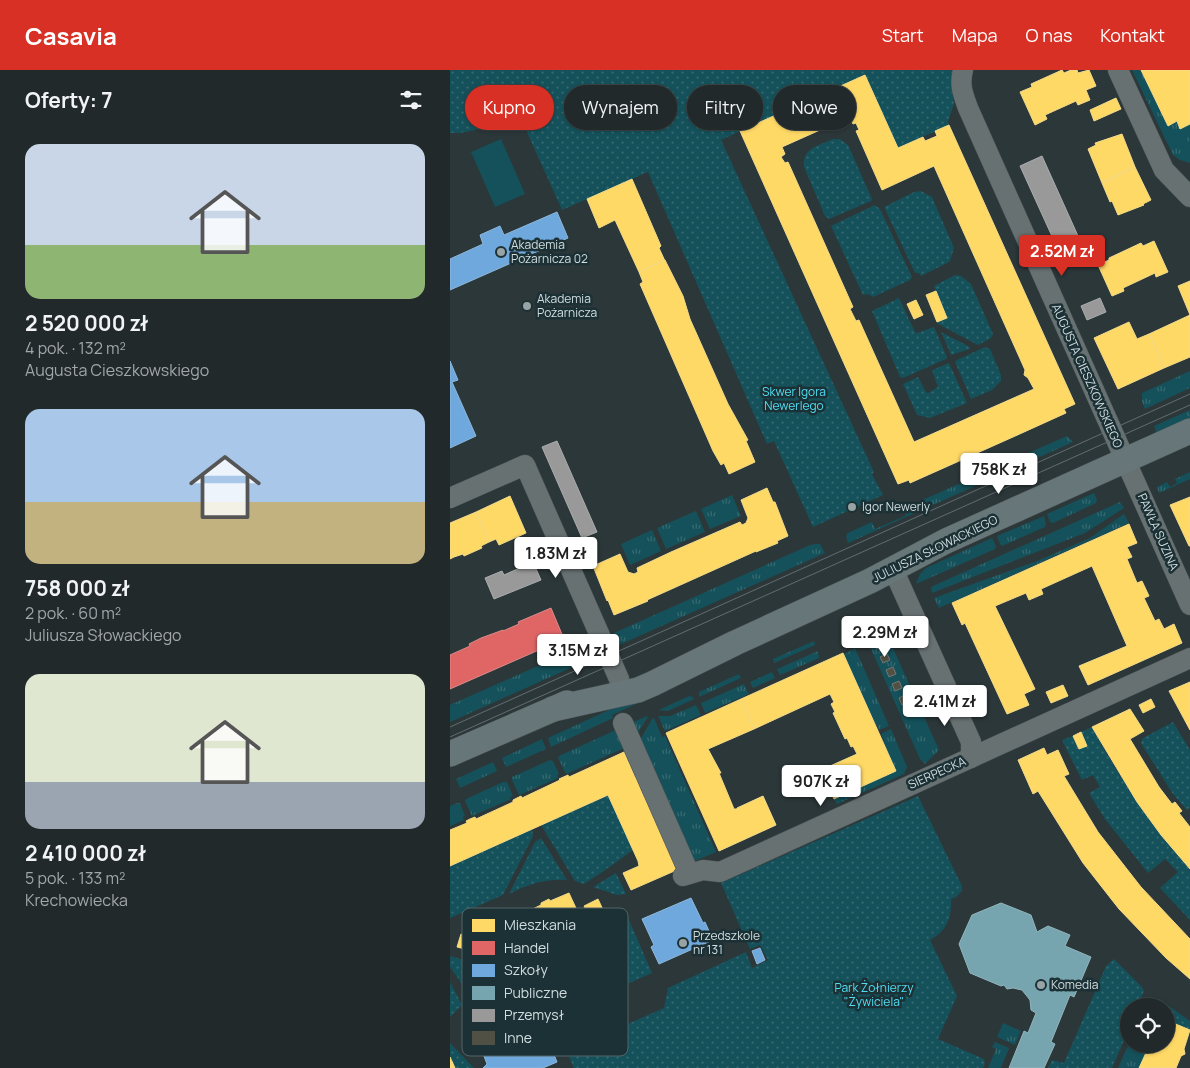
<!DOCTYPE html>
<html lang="pl">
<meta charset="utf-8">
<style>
:root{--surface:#21292b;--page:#2d3537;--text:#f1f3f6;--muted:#a2a6a9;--line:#3e4547;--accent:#d93025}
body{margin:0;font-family:Manrope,sans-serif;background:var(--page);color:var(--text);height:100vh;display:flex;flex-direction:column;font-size:19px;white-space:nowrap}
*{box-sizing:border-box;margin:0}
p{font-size:16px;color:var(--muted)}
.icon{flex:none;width:28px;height:28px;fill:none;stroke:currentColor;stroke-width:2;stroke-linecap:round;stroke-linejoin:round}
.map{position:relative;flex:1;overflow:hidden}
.panel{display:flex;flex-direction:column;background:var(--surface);width:450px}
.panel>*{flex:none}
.banner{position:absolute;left:15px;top:15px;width:475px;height:45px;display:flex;gap:10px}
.tools{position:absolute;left:670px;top:928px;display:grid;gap:10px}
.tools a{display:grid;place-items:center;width:55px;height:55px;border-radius:50%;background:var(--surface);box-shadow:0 1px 4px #0004,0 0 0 1px var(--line);font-size:25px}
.price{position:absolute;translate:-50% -42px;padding:0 11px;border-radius:5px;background:#fff;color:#222;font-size:16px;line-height:32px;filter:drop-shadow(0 1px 2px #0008)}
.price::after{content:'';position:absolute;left:50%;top:30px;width:15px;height:11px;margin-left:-8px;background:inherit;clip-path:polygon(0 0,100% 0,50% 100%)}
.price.selected{background:var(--accent);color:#fff}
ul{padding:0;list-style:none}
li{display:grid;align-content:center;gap:10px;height:265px;padding:0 25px}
li span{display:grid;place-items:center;height:155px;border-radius:15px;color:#555}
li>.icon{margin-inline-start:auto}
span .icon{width:90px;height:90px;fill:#fffc;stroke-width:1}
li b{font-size:21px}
h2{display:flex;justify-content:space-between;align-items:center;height:60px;padding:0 25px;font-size:21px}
.tag{padding:0 18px;border-radius:22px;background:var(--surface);box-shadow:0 1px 4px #0004,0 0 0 1px var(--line);font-size:18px;line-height:45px}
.tag.selected{background:var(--accent);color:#fff}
header{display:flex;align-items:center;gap:30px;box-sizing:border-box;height:70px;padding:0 25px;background:var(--accent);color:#fff}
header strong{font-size:24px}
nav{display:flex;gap:28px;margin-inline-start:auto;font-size:18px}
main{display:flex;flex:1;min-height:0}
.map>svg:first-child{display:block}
.grass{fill:url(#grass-tufts)}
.park{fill:url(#park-dots)}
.pitch{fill:#15515a}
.homes{fill:#ffd966;stroke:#f1da8a;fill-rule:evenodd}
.shops{fill:#e06666;stroke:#dc8a8a}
.schools{fill:#6fa8dc;stroke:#8cb8dd}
.public{fill:#76a5af;stroke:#91b6bd}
.industry{fill:#999;stroke:#aaadae}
.building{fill:#515045;stroke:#757875}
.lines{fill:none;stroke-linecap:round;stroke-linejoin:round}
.minor-casing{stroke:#4a5355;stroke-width:21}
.major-casing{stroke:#4a5355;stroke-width:26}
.minor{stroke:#687172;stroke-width:20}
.major{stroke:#677678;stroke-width:25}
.tram{stroke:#636d6f;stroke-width:1}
.poi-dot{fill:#97a3a5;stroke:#1c3135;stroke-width:2}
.labels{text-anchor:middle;stroke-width:5;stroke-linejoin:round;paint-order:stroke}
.poi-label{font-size:12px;fill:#d1dddf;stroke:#1c3135;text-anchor:start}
.street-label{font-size:12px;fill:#d1dddf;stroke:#1c3135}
.park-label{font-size:12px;fill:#50def4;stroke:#1c3135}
.key{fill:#1c3135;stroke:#526568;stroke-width:1}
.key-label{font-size:14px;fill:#d1dddf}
</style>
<header>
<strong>Casavia</strong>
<nav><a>Start</a><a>Mapa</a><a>O nas</a><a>Kontakt</a></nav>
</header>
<main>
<section class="panel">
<h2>Oferty: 7<svg class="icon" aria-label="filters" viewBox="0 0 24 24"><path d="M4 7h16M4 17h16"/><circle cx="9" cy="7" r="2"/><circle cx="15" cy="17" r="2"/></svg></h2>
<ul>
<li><span style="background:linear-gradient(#c9d6e8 65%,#8fb573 0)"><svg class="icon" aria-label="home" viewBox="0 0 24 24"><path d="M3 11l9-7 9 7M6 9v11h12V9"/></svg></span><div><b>2 520 000 zł</b><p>4 pok. · 132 m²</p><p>Augusta Cieszkowskiego</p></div></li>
<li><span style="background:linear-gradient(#a9c7e8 60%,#c2b280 0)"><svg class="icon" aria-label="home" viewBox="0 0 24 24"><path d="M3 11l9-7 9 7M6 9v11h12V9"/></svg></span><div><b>758 000 zł</b><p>2 pok. · 60 m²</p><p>Juliusza Słowackiego</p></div></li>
<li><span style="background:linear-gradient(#dfe7d0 70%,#9aa5b1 0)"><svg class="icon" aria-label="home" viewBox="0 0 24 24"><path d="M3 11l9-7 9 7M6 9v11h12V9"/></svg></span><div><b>2 410 000 zł</b><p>5 pok. · 133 m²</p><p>Krechowiecka</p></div></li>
</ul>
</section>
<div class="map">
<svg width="740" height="998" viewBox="0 0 740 998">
<defs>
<pattern id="grass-tufts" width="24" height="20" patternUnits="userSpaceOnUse" patternTransform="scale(1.25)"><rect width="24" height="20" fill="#15515a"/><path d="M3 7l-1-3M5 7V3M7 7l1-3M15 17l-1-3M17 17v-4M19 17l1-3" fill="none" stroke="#366a71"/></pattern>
<pattern id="park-dots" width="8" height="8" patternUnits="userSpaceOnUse" patternTransform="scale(1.25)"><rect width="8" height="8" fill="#15515a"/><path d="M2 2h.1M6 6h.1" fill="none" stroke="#366a71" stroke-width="1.8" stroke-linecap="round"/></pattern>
</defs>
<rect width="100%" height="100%" fill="#2c3739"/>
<g class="grass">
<polygon points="682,0 691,0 717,55 727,51 730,58 740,54 740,93 730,90 723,85"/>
<polygon points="740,301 740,318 695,339 692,332 692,323"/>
<polygon points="740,340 740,350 707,364 704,356"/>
<polygon points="617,366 623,372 398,473 396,466 398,463 422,452 425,459 455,446 456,439 459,436"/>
<polygon points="740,402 740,409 709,423 707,417 717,412 720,417 727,413 725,409"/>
<polygon points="644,423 647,430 646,433 603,453 600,452 597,444"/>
<polygon points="282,425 291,446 260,459 251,439"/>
<polygon points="670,432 674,438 635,463 482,523 481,518 483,516"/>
<polygon points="246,441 255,462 216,479 207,458"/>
<polygon points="674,444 679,453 489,538 484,528 587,491 640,468"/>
<polygon points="594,446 596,454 595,457 552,476 550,474 547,466"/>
<polygon points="202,460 211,481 180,495 171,474"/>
<polygon points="542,468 546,476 545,479 466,514 470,504 476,498"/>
<polygon points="366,474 370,474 375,483 169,575 164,563 360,475"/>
<polygon points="431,561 436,563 489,680 475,694 470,689 418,572 419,566"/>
<polygon points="144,571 149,585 0,652 0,635"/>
<polygon points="364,571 365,575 324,593 323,589"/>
<polygon points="405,578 439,656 429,660 426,653 425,654 393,585"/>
<polygon points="368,581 369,588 330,605 327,599"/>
<polygon points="322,602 325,608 303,618 300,612"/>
<polygon points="289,604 291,608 249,627 249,622"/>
<polygon points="294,614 299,624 255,643 251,633"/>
<polygon points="198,622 199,628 162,645 163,648 101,677 98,668"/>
<polygon points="239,626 243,627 244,629 218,641 209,640"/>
<polygon points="246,635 251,645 215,661 208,646 220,646"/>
<polygon points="197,646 198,647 184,669 177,655"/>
<polygon points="204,648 212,667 215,666 266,782 245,791 187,675 202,649"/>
<polygon points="170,658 179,676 116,704 108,688 109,686"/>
<polygon points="441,659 457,697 454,704 387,734 384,729 434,671 431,664"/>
<polygon points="92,669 96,679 56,697 52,688"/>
<polygon points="100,690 103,691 109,704 107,705 108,708 69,725 62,710 62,707"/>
<polygon points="43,692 47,701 10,718 6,709"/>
<polygon points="53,712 57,712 63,726 60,727 61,729 22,746 15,731 16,729"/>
<polygon points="7,733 10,733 15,746 13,747 14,750 0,756 0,736"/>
<polygon points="553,953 571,961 565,975 547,967"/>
<polygon points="545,972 559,978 551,998 538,998 546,979 542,977"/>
<polygon points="679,973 700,974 689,998 668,998"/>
</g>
<g class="park">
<polygon points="0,0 505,0 502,17 504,34 498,51 499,55 448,78 415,5 271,70 424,402 422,404 433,425 363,457 324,371 317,374 198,102 112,140 72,51 10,63 0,63"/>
<path d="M383,69H390L398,75L422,129L421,131L379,149L375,146L354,97C352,78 368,76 383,69Z"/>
<polygon points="471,121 482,127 504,178 500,191 497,193 471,206 469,203 465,203 434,137 464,122"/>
<polygon points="425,135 430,139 462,207 460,210 423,227 418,224 413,225 381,156"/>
<polygon points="505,205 511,206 521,214 543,264 541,268 528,275 488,254 487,252 497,247 484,216"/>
<polygon points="449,228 465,262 467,263 484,257 497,287 496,289 453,308 450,307 422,241"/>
<polygon points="491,262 518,276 520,279 501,285"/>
<polygon points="535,277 540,279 551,305 551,311 542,320 521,329 505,292 507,290"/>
<polygon points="499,293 517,333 480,348 467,345 453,314 468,307 476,322 478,323 488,317 482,300"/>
<polygon points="723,652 740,680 740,738 737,740 723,724 691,673 693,668"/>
<path d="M642,657C668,707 702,754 740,799V850L710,818L728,802L715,789L698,803L655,749L639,723L650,717L643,705L632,710L612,670L623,666L629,679L637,675L631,662Z"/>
<polygon points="158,725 183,780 161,796 134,814 125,811 91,755"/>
<path d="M468,726L512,816V821L506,827L501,829C502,847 497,861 480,870L507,926L488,969L534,989L535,994L533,998H124L119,987L141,977L139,971L214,938L218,918L296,882L302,898L318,890L310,875L300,879L271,813Z"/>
<polygon points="82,759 83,766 53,825 0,848 0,796"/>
<path d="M91,768L117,810C93,809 80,814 59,824L85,772Z"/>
<polygon points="166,803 176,824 167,825 143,817"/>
<polygon points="176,843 202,903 146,928 120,868"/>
<polygon points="0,886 14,890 12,899 26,912 35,937 22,933 20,930 10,911 0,897"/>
<polygon points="664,889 692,917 694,921 688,936 679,936 679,959 662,998 598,998 602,990 614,993 656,896"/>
<polygon points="0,912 12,935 0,947"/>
<polygon points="709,929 740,951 740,960 716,950 716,936 704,935 694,936 702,930"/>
<polygon points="0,973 24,998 5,998 0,987"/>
</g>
<polygon class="pitch" points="51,69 75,124 45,137 21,82"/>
<g class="homes">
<polygon points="612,0 614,3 621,0 627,0 628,3 639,0 646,16 636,20 640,30 628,35 626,31 595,45 597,49 585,55 570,22 582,17 581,14"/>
<polygon points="691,0 740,0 740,54 730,59 727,51 718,56"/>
<path d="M415,5L448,78L473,67L475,71L487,66L485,61L499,55L625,334L614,339L616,343L563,367L460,413L459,410L448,414L290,61ZM399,47L403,54L406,53L409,60L406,61L432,120L484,96L575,300L574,305L578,308L584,319L464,372L409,250L406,251L400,239L403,237L338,92L335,93L331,87L335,84L332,77Z"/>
<polygon points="666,28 671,39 644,51 640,40"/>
<polygon points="672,64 685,97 652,113 638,79 646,75 645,73"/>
<polygon points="685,97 701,130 693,134 694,135 668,145 662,131 660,132 652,113"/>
<polygon points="182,109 211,176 209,178 215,191 189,202 165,150 149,158 137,129"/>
<polygon points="704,171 718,202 706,207 705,203 673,218 674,221 662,226 648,195 659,190 659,188 691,173 693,176"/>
<polygon points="215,190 233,226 240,249 278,334 298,370 296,371 305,392 279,404 274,393 271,395 263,381 190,214 193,212 189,202"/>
<polygon points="740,211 740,245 728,216"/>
<polygon points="486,221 497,248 487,252 476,225"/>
<polygon points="466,230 473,245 464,249 457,234"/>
<polygon points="740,245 740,287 714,298 699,264"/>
<polygon points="679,252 687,269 699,264 714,298 668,319 644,268"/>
<polygon points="317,418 323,432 325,432 338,466 327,471 328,473 306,482 306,481 197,530 198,531 164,545 158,530 157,531 143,496 170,484 178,502 184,504 188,502 187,498 221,482 290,452 292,455 296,453 298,448 291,430"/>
<polygon points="60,426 76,463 49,475 46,469 39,472 26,442"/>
<polygon points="740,427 740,476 739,476 720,435"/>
<polygon points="26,442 39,472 31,476 32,478 14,486 13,484 4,487 0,477 0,453"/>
<polygon points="679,454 687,473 677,477 682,487 677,489 687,513 692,511 699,526 694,528 705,551 709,549 714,559 724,554 732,573 638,615 629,596 677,576 642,496 591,519 593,524 579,530 576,523 545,536 585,619 574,624 579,635 557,644 515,553 512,555 502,533"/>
<polygon points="0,477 4,487 0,489"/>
<polygon points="393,583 446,701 384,729 371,700 407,684 403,676 401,677 397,668 395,669 383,643 385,642 381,634 384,632 380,624 304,659 291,629"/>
<polygon points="740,612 740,660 719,621"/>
<polygon points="613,615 618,626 601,633 596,622"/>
<polygon points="291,629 304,659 258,679 271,703 269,703 284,739 287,739 287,738 313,726 326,755 269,781 216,663"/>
<polygon points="701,629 705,637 693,643 689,635"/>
<polygon points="680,639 694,661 680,669 709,717 722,734 725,732 732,741 729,743 740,757 740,799 711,765 687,732 642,657"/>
<polygon points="631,662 637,676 629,679 623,666"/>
<polygon points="594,678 597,685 608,680 619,704 614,706 648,762 691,817 740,869 740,909 716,888 669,839 633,793 588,721 583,724 568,690"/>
<polygon points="174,682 185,707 189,705 197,715 190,718 194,727 196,727 229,799 181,820 173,803 189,796 188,791 158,725 0,796 0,760 17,753 16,751 20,749 25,747 26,749 63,732 63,730 71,726 72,728 110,710 109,709 118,705 119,707"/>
<polygon points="119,823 131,849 84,870 72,844 91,835 91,833 99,829 100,831"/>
<polygon points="148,829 155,844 141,850 134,836"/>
<polygon points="11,864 50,874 46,887 7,877"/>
<polygon points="716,950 740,960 734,979 735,984 731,986 726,998 689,998 700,974 716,974"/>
<polygon points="0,987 5,998 0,998"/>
</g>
<polygon class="shops" points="101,538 114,569 0,619 0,585 20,576 19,574 31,568 53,560 53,561 69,554 68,552"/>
<g class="schools">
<polygon points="107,142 118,168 0,220 0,189 33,174 30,165 50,156 54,165"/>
<polygon points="0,291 8,310 2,312 26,366 0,378"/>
<polygon points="241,828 253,853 255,852 263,870 209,894 201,877 204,875 192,849"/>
<polygon points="310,878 315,890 307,894 302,881"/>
<polygon points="71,927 88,968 96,965 107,992 93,998 33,998 37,994 32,981 53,971 44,949 41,950 35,937 50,931 52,937"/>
</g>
<polygon class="public" points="551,833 581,845 587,862 598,856 620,865 615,876 641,887 624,927 620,925 601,972 605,974 594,998 559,998 574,961 578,963 586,943 581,940 580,930 572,920 563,918 557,919 554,915 551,916 520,903 509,874 522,845"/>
<g class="industry">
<polygon points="592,86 633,177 611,186 570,96"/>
<polygon points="650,228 656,242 637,250 631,236"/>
<polygon points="107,371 147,462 132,468 92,377"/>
<polygon points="83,492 91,510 44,529 35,508 52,501 54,505"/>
</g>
<g class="building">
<polygon points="431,570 434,576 427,579 424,572"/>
<polygon points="437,584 440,590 433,593 430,587"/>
<polygon points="443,597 446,604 439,607 436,600"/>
<polygon points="449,611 452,618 445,621 442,614"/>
<polygon points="455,625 458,632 452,635 449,628"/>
</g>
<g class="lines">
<g class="minor-casing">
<g id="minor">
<path d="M513,0C509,15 513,24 518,38L740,535"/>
<polyline points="668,0 714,100 740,127"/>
<polyline points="0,428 75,395 169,609"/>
<polyline points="443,499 521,672 521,688"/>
<polyline points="173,653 239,803"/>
<polyline points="233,806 253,800 270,802 740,588"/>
</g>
</g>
<g class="major-casing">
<g id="major">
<polyline points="103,639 188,620 202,614 285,573 420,511 496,471 740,361"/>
<polyline points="0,684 117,633"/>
</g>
</g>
<use href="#minor" class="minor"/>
<use href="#major" class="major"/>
<g class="tram">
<polyline points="0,657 740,324"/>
<polyline points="0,667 740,335"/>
</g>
</g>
<g class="poi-dot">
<circle cx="51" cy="182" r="5"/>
<circle cx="77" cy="236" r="5"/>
<circle cx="402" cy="437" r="5"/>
<circle cx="233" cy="873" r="5"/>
<circle cx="591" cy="915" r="5"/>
</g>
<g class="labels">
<g class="poi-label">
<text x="61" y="179">Akademia<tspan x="61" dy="14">Pożarnicza 02</tspan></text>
<text x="87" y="233">Akademia<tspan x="87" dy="14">Pożarnicza</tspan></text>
<text x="412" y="441">Igor Newerly</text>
<text x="243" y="870">Przedszkole<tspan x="243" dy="14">nr 131</tspan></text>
<text x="601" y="919">Komedia</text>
</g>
<g class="street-label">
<text transform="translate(637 306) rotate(66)" y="4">AUGUSTA CIESZKOWSKIEGO</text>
<text transform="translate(708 462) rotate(66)" y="4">PAWŁA SUZINA</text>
<text transform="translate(485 479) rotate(-26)" y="4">JULIUSZA SŁOWACKIEGO</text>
<text transform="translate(487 703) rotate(-24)" y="4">SIERPECKA</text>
</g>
<g class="park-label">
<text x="344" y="326">Skwer Igora<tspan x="344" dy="14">Newerlego</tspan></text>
<text x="424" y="922">Park Żołnierzy<tspan x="424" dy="14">"Żywiciela"</tspan></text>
</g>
</g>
<rect x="12" y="838" width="166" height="148" rx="8" class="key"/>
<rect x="22" y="849" width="23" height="13" fill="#ffd966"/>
<rect x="22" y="871" width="23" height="14" fill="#e06666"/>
<rect x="22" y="894" width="23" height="13" fill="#6fa8dc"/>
<rect x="22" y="916" width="23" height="14" fill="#76a5af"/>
<rect x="22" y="939" width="23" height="13" fill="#999"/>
<rect x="22" y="961" width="23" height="14" fill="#515045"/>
<g class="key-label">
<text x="54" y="860">Mieszkania</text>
<text x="54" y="883">Handel</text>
<text x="54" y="905">Szkoły</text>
<text x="54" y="928">Publiczne</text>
<text x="54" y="950">Przemysł</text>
<text x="54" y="973">Inne</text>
</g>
</svg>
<div class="tools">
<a><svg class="icon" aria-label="locate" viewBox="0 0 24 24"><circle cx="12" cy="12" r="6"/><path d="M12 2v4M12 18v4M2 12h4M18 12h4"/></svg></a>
</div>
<b class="price selected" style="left:612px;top:207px">2.52M zł</b>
<b class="price" style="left:549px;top:425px">758K zł</b>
<b class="price" style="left:106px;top:509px">1.83M zł</b>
<b class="price" style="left:435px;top:588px">2.29M zł</b>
<b class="price" style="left:128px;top:606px">3.15M zł</b>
<b class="price" style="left:495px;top:657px">2.41M zł</b>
<b class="price" style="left:371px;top:737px">907K zł</b>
<div class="banner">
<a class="tag selected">Kupno</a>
<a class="tag">Wynajem</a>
<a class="tag">Filtry</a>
<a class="tag">Nowe</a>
</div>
</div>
</main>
